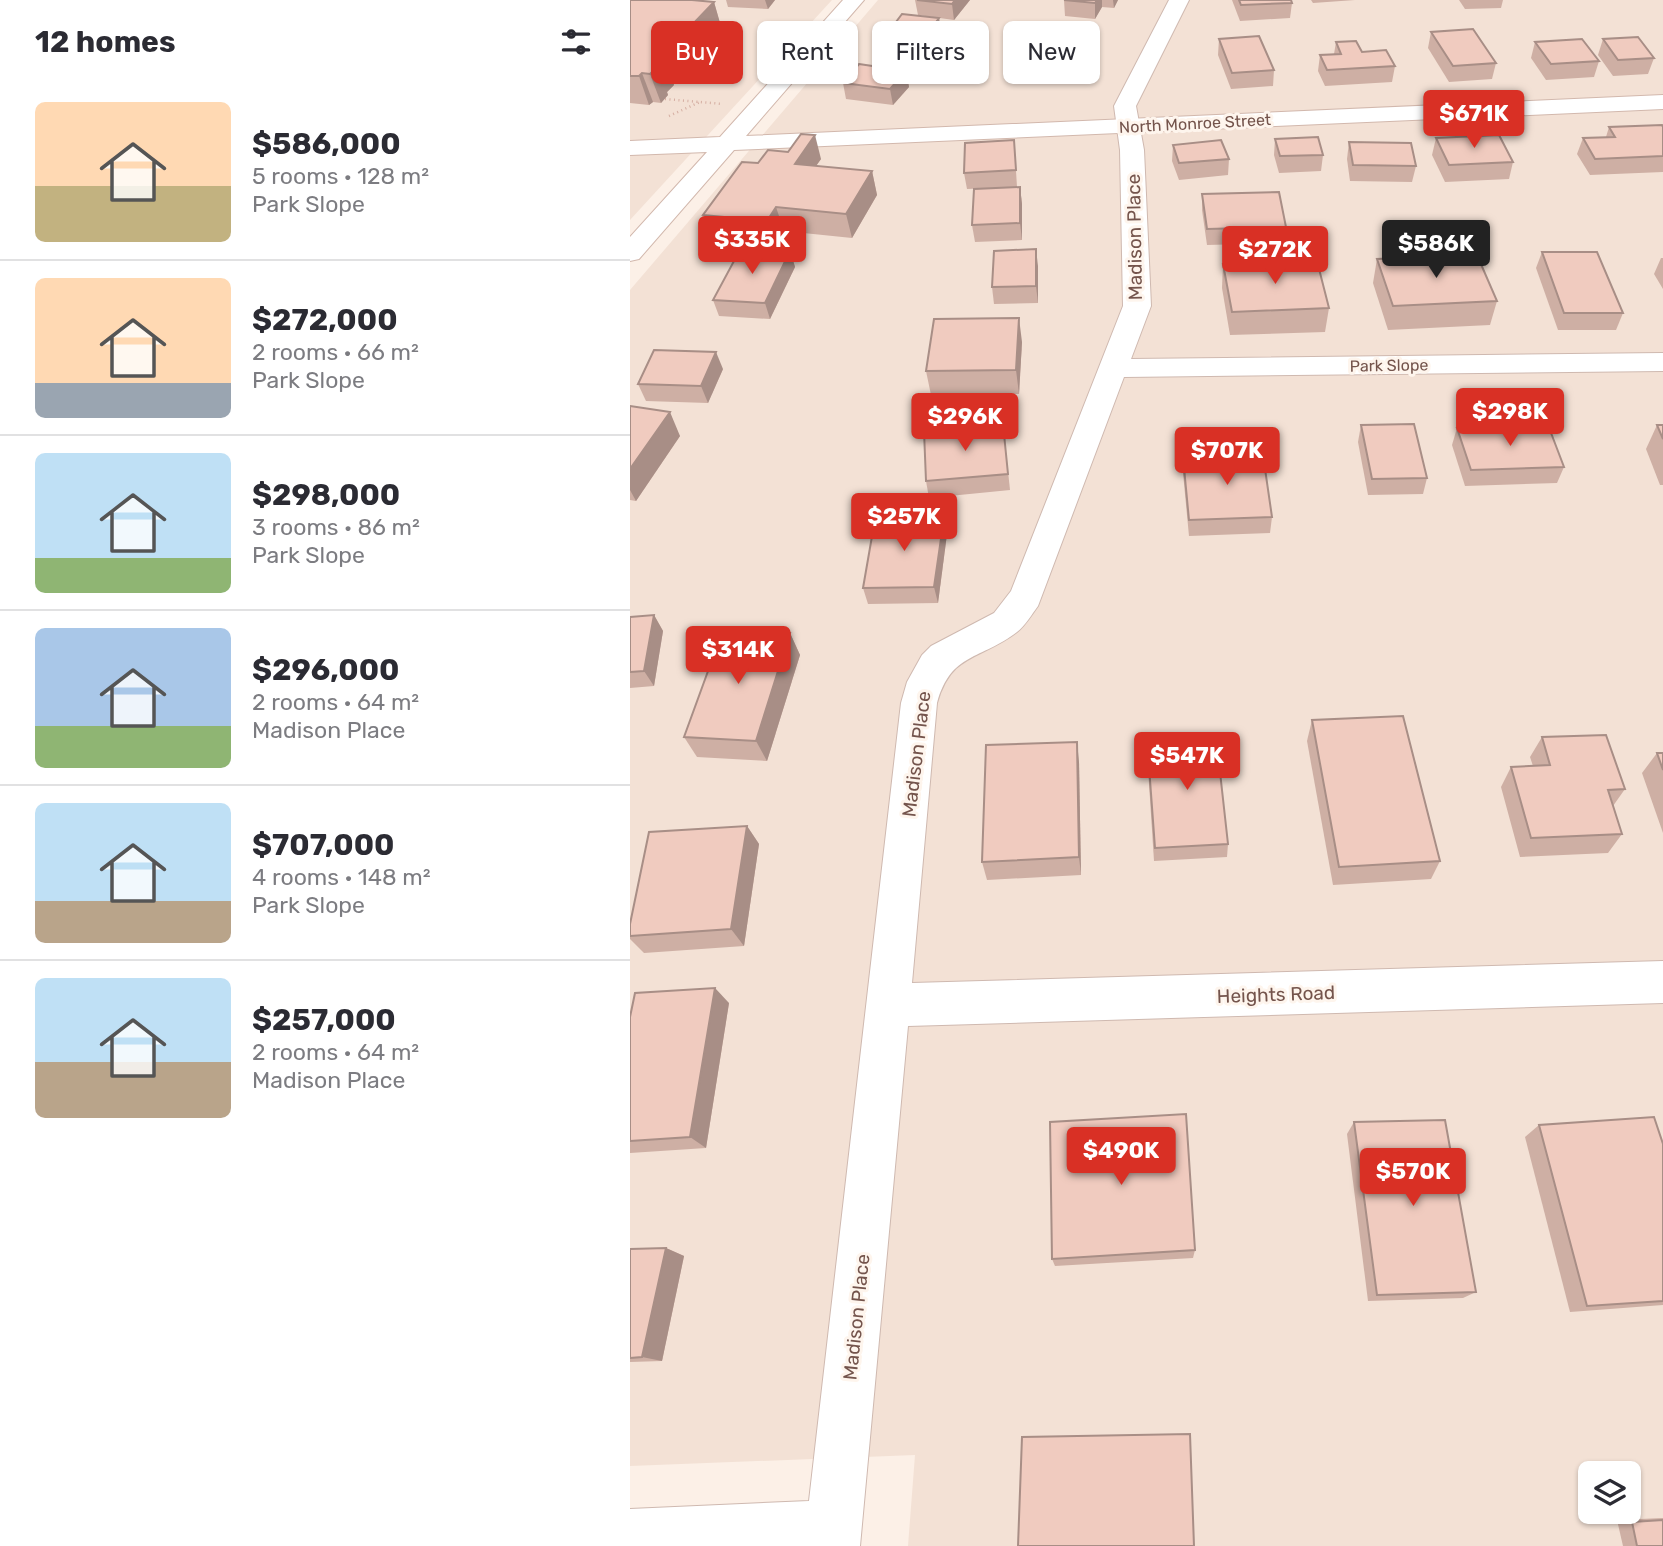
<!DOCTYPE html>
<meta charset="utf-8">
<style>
:root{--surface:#fff;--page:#f2f2f3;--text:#2b2b33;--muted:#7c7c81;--line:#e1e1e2;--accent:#d93025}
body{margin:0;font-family:Rubik,sans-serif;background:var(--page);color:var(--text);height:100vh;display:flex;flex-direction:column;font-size:26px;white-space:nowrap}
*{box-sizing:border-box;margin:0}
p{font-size:23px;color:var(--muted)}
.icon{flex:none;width:38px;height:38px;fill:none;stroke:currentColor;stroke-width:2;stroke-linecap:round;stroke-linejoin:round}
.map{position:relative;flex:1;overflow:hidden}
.drawer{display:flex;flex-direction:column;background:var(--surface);width:630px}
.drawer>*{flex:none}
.guide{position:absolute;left:21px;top:21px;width:665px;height:63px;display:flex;gap:14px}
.buttons{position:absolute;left:948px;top:1461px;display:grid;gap:14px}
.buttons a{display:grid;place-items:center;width:63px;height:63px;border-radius:10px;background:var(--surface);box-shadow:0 2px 5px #0004;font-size:35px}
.price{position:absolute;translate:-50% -60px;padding:0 16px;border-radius:7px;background:var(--accent);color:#fff;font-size:23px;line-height:46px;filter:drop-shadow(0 2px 4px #0008)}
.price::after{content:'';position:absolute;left:50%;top:42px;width:21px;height:16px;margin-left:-10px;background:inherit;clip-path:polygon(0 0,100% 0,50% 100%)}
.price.on{background:#222;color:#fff}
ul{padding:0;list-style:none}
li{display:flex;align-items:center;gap:21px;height:175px;padding:0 35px}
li+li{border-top:2px solid var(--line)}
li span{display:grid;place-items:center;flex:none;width:196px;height:140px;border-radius:10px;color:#555}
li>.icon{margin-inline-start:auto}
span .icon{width:84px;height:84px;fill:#fffc;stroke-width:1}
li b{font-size:30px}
h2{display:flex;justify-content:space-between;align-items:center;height:84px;padding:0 35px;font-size:30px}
.tag{padding:0 24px;border-radius:10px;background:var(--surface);box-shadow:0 2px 5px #0004;font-size:24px;line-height:63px}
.tag.on{background:var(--accent);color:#fff}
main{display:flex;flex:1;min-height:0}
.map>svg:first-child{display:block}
.residential{fill:#f3e1d5;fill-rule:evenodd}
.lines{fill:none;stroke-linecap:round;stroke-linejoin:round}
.street-casing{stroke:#cfb9b0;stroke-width:2}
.secondary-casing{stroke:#d2b8ad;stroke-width:2}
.path{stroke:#d5aea2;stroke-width:2.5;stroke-dasharray:1 3.5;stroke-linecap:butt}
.street{fill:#fff;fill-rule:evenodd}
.secondary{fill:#fff;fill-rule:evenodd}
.wall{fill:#ceafa4}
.shaded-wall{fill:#a88e86}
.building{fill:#f0cbbf;stroke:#a88e86;stroke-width:2}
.labels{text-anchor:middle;stroke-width:6;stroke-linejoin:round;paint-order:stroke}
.far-street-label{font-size:16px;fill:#74544c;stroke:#fef5ed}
.street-label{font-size:19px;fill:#74544c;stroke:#fef5ed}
</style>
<main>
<section class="drawer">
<h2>12 homes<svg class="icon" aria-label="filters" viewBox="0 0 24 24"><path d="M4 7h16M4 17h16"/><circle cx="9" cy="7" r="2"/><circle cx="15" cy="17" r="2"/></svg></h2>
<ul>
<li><span style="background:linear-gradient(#ffd9b3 60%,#c2b280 0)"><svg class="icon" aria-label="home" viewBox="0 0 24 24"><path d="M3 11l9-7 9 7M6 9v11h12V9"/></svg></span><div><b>$586,000</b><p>5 rooms · 128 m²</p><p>Park Slope</p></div></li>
<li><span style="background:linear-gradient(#ffd9b3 75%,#9aa5b1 0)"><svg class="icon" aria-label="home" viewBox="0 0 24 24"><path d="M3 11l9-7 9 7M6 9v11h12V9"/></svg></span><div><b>$272,000</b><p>2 rooms · 66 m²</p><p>Park Slope</p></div></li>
<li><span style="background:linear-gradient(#bfe0f5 75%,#8fb573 0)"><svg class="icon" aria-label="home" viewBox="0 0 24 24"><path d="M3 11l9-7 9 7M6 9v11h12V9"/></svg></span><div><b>$298,000</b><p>3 rooms · 86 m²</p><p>Park Slope</p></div></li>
<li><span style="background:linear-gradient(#a9c7e8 70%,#8fb573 0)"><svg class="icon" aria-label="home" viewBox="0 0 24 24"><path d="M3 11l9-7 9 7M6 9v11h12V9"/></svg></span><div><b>$296,000</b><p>2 rooms · 64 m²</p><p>Madison Place</p></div></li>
<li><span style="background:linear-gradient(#bfe0f5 70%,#b9a48a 0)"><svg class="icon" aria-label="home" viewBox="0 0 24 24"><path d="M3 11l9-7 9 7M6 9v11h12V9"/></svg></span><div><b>$707,000</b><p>4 rooms · 148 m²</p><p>Park Slope</p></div></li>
<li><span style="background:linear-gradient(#bfe0f5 60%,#b9a48a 0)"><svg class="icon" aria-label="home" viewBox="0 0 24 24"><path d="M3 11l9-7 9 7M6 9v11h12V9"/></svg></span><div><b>$257,000</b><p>2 rooms · 64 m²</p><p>Madison Place</p></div></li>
</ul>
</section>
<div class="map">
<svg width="1033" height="1546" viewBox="0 0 1033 1546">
<rect width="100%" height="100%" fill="#fcf0e7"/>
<g class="residential">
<polygon points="0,0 202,0 0,220"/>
<path d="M248,0H1033V1546H278L285,1455L0,1466V290ZM961,1474H999V1512H961Z"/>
</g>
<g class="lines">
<g class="street-casing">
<path id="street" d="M539,0H559L506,106L514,150L521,306L501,359L1033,353V371L494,377L408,606C402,614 395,626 387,632C351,660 321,652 307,703L282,983L1033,961V1003L278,1026L230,1546H0V1509L179,1501L271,703L277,682L292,655L301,646L364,613L381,591L493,306L490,150L484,106Z"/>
</g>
<g class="secondary-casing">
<polygon id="secondary" points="213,0 234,0 116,136 1033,95 1033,109 104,150 9,259 0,261 0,237 77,152 0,155 0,141 90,137"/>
</g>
<g class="path">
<polyline points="35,99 93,104"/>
<polyline points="39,116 70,102"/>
</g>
<use href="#street" class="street"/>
<use href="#secondary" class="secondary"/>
</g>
<g class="wall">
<polygon points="0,0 84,2 92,30 86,37 92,56 66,84 43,82 44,85 37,92 38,95 31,103 23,102 19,105 0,103"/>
<polygon points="96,0 145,0 138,9 98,7"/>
<polygon points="285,0 340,0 324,20 288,15"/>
<polygon points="434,0 488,0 484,8 472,7 465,19 435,16"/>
<polygon points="602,0 661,0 662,3 660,18 610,21"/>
<polygon points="681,0 725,0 683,3"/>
<polygon points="829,0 873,0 871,8 835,9"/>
<polygon points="309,18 311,34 295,57 257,53 254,38"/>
<polygon points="801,32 866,63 862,79 819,82 798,48"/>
<polygon points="589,39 644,70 643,86 601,89 588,55"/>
<polygon points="973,39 1024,58 1018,74 983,76 968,55"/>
<polygon points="706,42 765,66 762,82 695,86 688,71 690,55 704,54"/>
<polygon points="905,42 969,61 964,77 916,80 901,58"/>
<polygon points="276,71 279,87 263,105 216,99 213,83"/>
<polygon points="979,127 1033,127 1033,172 960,175 947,154 953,138 976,137"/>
<polygon points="806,138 883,162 879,179 815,182 802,155"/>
<polygon points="645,139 693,155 691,171 649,173 644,155"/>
<polygon points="384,140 387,187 337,189 334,173"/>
<polygon points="719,142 786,166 782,182 720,181 717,159"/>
<polygon points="543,145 599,159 598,175 549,180 542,161"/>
<polygon points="191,159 186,166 242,171 247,195 222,238 154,231 144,245 81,238 73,215 128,163"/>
<polygon points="390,187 392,204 392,240 345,242 342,225"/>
<polygon points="572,194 656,227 654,243 577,245 572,210"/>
<polygon points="160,251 165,267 140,319 89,316 83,300"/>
<polygon points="912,252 993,313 986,330 928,330 906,268"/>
<polygon points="1031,258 1033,258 1033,289 1024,274"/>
<polygon points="747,259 867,301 860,325 758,330 743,283"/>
<polygon points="593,264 699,308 695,332 600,335 592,288"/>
<polygon points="408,266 408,303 364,304 362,287"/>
<polygon points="392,342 389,394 301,395 296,371"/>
<polygon points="93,369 78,403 16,401 8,384"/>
<polygon points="0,406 50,436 6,501 0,500"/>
<polygon points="373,424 380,490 299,498 296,481"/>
<polygon points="731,425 797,478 793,494 738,495 728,442"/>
<polygon points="1027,425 1033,425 1033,485 1030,485 1016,449"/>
<polygon points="827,428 934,467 927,483 835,486 822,445"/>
<polygon points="553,457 642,517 640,533 559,536 553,473"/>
<polygon points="317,534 308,603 238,604 233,588"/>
<polygon points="24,615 33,631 24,686 0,688 0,617"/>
<polygon points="160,633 170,655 137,761 67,757 54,737"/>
<polygon points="682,720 810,861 801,879 703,885 677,741"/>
<polygon points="912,737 995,789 983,806 992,834 978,853 890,857 871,787 881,767 903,766 900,757"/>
<polygon points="517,739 598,844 597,857 524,861 517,753"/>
<polygon points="1027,753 1033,753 1033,833 1012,773"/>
<polygon points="449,762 451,875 357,880 352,862"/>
<polygon points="117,826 129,844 114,946 14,953 0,939 0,924"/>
<polygon points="99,1003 76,1148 0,1153 0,1017"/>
<polygon points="724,1122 846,1292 833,1298 738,1301 717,1134"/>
<polygon points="909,1125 1033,1144 1033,1305 940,1312 895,1137"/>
<polygon points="36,1248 54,1256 32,1361 0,1362 0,1249"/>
<polygon points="565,1250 563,1258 425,1266 422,1259"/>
<polygon points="1033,1518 1033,1546 993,1546 987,1520"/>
</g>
<g class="shaded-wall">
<polygon points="135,0 145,0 138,9"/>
<polygon points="325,0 340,0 324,20 322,4"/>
<polygon points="467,0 472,0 472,7 465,19 465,3"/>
<polygon points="483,0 488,0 484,8"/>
<polygon points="84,2 92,30 86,37 92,56 66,84 56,56 61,26"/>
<polygon points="309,18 311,34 295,57 292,41"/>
<polygon points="33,53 44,85 37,92 38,95 31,103 20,74 24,66"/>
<polygon points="276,71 279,87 263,105 260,89"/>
<polygon points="12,73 23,102 19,105 9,76"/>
<polygon points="185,135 191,159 171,187 165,164"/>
<polygon points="242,171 247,195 222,238 216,214"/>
<polygon points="390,187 392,204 392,240 390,223"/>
<polygon points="146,207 154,231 144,245 137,221"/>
<polygon points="406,249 408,266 408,303 406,286"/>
<polygon points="160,251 165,267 140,319 135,303"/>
<polygon points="389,318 392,342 389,394 386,370"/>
<polygon points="86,352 93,369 78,403 71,386"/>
<polygon points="40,412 50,436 6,501 0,490 0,469"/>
<polygon points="314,518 317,534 308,603 304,587"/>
<polygon points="24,615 33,631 24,686 14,671"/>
<polygon points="160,633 170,655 137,761 126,741"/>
<polygon points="447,742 449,762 451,875 449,857"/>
<polygon points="117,826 129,844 114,946 101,929"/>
<polygon points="85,988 99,1003 76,1148 60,1137"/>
<polygon points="36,1248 54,1256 32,1361 12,1357"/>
</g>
<g class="building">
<polygon points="0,0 62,0 84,2 61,26 83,28 56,56 33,53 31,55 34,56 24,66 27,67 20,74 12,73 9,76 0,76"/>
<polygon points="287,0 325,0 322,4"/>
<polygon points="434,0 467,0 465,3"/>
<polygon points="609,0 661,0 662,3 611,5"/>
<polygon points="272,14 309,18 292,41 254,38"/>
<polygon points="843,29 866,63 823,66 801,32"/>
<polygon points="629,36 644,70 602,73 589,39"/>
<polygon points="1008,37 1024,58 988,60 973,39"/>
<polygon points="952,39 969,61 921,64 905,42"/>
<polygon points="726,41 732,52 756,50 765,66 697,70 690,55 711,54 706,42"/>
<polygon points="229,64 276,71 260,89 213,83"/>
<polygon points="1032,125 1033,127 1033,156 965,159 953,138 985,137 979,127"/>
<polygon points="171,134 185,135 165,164 242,171 216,214 146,207 137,221 73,215 112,162 128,163 138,150 158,152"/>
<polygon points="869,135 883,162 819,165 806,138"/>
<polygon points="688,137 693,155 650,156 645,139"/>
<polygon points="384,140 386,170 334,173 335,143"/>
<polygon points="591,140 599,159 549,163 543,145"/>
<polygon points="719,142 781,143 786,166 723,165"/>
<polygon points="390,187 390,223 342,225 344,189"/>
<polygon points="649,192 656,227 577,229 572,194"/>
<polygon points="111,248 160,251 135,303 83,300"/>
<polygon points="406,249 406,286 362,287 364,251"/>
<polygon points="912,252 967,252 993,313 934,313"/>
<polygon points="847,255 867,301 763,306 747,259"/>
<polygon points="687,261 699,308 602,312 593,264"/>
<polygon points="389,318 386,370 296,371 304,319"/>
<polygon points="24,350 86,352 71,386 8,384"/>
<polygon points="0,406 40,412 0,469"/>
<polygon points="373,424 378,474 296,481 294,431"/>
<polygon points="784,424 797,478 742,479 731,425"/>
<polygon points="918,425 934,467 841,470 827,428"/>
<polygon points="1027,425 1033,425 1033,439"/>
<polygon points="633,455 642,517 559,520 553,457"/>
<polygon points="314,518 304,587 233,588 245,519"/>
<polygon points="24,615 14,671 0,672 0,617"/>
<polygon points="93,630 160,633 126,741 54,737"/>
<polygon points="773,716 810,861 709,867 682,720"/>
<polygon points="976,735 995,789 978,790 992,834 901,838 881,767 920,765 912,737"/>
<polygon points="586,736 598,844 525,848 517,739"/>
<polygon points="447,742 449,857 352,862 356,745"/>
<polygon points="1027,753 1033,753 1033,770"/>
<polygon points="117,826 101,929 0,936 0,924 19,832"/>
<polygon points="85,988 60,1137 0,1141 0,1017 5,993"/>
<polygon points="556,1114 565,1250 422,1259 420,1122"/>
<polygon points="1024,1117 1033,1144 1033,1301 957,1306 909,1125"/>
<polygon points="815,1120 846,1292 747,1295 724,1122"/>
<polygon points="36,1248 12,1357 0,1358 0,1249"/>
<polygon points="560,1434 564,1546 388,1546 392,1437"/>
<polygon points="1033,1520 1033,1546 1007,1546 1002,1522"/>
</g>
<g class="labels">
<g class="far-street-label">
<text transform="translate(565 123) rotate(-3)" y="6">North Monroe Street</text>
<text transform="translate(759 365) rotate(-1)" y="6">Park Slope</text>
</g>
<g class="street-label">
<text transform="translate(504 237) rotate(-91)" y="7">Madison Place</text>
<text transform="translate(286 754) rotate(-83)" y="7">Madison Place</text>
<text transform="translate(646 994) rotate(-2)" y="7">Heights Road</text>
<text transform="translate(226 1317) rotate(-84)" y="7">Madison Place</text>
</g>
</g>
</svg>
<div class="buttons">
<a><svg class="icon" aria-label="layers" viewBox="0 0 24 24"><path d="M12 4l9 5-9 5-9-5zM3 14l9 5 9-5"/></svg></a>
</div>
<b class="price" style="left:844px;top:150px">$671K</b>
<b class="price" style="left:122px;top:276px">$335K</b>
<b class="price on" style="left:806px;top:280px">$586K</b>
<b class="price" style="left:645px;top:286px">$272K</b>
<b class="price" style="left:880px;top:448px">$298K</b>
<b class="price" style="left:335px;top:453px">$296K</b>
<b class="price" style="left:597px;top:487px">$707K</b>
<b class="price" style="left:274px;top:553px">$257K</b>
<b class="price" style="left:108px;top:686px">$314K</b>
<b class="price" style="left:557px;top:792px">$547K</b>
<b class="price" style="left:491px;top:1187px">$490K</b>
<b class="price" style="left:783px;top:1208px">$570K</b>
<div class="guide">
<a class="tag on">Buy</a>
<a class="tag">Rent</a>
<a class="tag">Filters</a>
<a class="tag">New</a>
</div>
</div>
</main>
